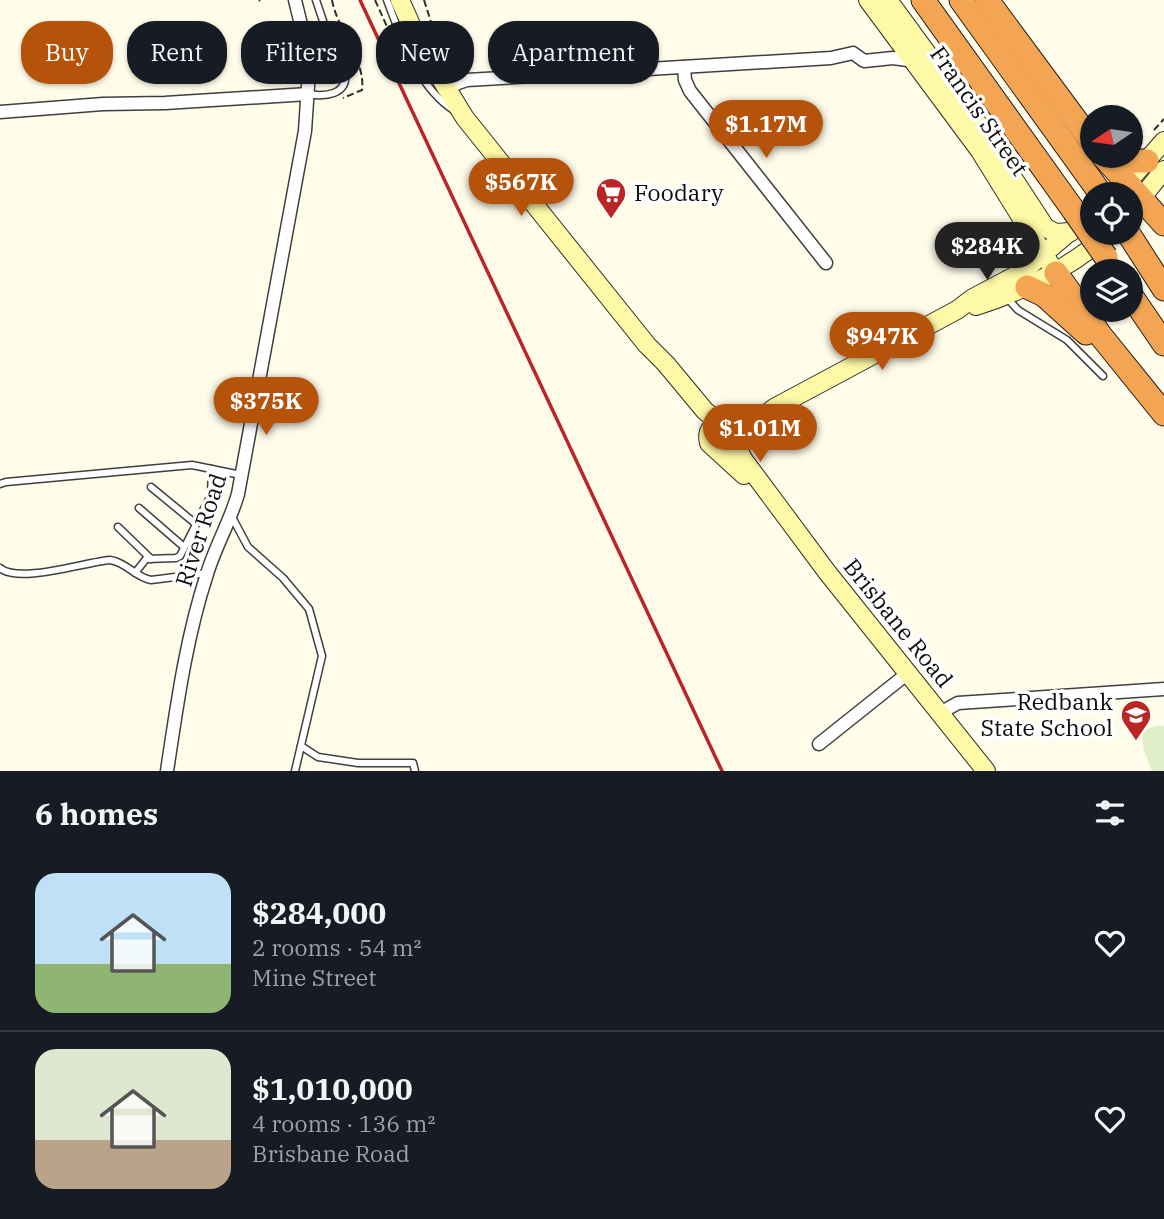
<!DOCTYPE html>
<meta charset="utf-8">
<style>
:root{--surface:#171b24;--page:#20242c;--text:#f1f3f6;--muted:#9ea1a6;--line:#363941;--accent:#b45309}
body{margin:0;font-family:"IBM Plex Serif",serif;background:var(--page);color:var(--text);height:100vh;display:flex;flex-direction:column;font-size:26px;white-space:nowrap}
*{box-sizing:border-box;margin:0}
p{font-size:23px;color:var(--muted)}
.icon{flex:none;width:38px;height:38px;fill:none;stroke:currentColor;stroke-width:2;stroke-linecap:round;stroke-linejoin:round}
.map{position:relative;height:771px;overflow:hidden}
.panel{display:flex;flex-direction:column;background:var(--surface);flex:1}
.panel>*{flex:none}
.hud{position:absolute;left:21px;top:21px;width:700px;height:63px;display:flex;gap:14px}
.needle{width:46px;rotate:257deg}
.tools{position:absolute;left:1080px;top:105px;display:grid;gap:14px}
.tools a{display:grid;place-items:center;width:63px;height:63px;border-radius:50%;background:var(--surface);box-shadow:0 2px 5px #0004;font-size:35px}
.price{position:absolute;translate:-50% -60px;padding:0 16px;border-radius:24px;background:var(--accent);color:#fff;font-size:23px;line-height:46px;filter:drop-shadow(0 2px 4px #0008)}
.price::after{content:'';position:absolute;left:50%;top:42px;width:21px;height:16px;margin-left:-10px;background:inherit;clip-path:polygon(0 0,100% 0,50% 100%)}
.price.selected{background:#222;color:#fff}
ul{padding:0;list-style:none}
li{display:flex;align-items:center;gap:21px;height:175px;padding:0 35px}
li+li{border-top:2px solid var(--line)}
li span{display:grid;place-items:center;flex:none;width:196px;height:140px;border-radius:21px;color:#555}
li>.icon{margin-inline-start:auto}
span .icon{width:84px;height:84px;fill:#fffc;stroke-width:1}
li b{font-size:30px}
h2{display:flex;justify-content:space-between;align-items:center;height:84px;padding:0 35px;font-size:30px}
.pill{padding:0 24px;border-radius:28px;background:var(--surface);box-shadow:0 2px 5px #0004;font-size:24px;line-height:63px}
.pill.selected{background:var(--accent);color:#fff}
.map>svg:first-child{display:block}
.pitch{fill:#dfefc7}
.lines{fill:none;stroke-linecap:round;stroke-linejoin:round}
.lane-casing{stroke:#3f3f3f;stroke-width:9}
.street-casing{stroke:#3f3f3f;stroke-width:15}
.secondary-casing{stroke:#2e2e2e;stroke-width:20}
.highway-casing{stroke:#1d1d1d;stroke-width:25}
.path{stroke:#2e2e2e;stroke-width:2;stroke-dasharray:7 3.5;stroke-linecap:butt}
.lane{stroke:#fff;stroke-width:6}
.street{stroke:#fff;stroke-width:12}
.secondary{stroke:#fef9a6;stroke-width:18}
.highway{stroke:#f3a554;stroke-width:23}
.rail{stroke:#ba2625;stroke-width:3.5}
.highway-bridge-casing{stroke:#1d1d1d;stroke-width:25;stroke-linecap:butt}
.highway-bridge{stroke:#f3a554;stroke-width:23}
.labels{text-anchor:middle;stroke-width:7;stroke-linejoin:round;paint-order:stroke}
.street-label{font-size:23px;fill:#0c0c0c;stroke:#fff}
.poi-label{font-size:23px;fill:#0c0c0c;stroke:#fff;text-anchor:start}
</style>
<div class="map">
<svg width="1164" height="771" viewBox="0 0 1164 771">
<rect width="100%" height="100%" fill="#fffcea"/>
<polygon class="pitch" points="1156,726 1164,726 1164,771 1152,771 1144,751 1142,736 1147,729"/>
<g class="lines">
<g class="lane-casing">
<g id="lane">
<path d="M387,0C401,38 419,89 455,111"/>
<path d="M308,94C325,97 348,95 345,73L328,36L316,0"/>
<polyline points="1007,298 1018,310 1067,340 1103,376"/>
<polyline points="0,484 6,482 192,465 241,475"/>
<polyline points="151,487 196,524"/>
<polyline points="139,508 184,547"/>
<polyline points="232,517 248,547 283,578 309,609 322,656 295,771"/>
<polyline points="118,527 151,559"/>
<path d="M0,568C19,584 85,562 110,560C126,562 135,577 151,580L207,573"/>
<polyline points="135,573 146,559 176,558 180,556 211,495 212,469"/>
<polyline points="301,746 318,757 358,763 413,763 415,771"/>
</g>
</g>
<g class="street-casing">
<g id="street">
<polyline points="684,67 685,80 690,91 826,263"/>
<polyline points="446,91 458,83 467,80 831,58 853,53 864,61 893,58 915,61"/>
<polyline points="0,112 103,104 165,103 308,94"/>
<polyline points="940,713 958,703 1164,689"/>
<polyline points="819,744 908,673"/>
<path d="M167,771C177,705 186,638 207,574C215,547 230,522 238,494L305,131L309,71L305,41L295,0"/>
</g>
</g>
<g class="secondary-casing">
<g id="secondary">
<polyline points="400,0 420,45 465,118 647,345 666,364 705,411 721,423"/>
<polyline points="868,0 980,151 1050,264"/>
<polyline points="888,0 972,115 1045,227 1055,233 1071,232"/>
<polyline points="1113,194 1133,176 1164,141"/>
<polyline points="1130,212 1164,170"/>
<path d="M976,306C1026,290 1070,268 1110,233"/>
<polyline points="736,438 774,408 957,310 973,298 1022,272 1092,213"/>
<polyline points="735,443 743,459 827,572 986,771"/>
<path d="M720,452L729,450L736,438L733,429L721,423C711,425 706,432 709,443L744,475"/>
</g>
</g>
<g class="highway-casing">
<g id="highway">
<polyline points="923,0 1074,211"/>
<polyline points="961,0 1101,194"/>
<polyline points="987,0 1092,142"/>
<polyline points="1103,156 1164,224"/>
<polyline points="1123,156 1133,161 1147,161"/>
<polyline points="1130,236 1164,289"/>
<polyline points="1056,273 1101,336 1164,414"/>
<polyline points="1027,287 1044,295 1086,333"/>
<polyline points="1130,294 1164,344"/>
</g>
</g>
<g class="path">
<path d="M332,0C337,29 366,61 362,90L343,98"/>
<polyline points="375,0 389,31"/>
<polyline points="424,0 431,22 432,35"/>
<polyline points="259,1 260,0"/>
<polyline points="1154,130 1164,119"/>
</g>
<use href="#lane" class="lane"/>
<use href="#street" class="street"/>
<use href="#secondary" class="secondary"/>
<use href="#highway" class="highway"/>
<polyline class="rail" points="360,0 722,771"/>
<g class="highway-bridge-casing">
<g id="highway-bridge">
<polyline points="1074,211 1106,257"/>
<polyline points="1127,233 1130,236"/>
</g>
</g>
<use href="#highway-bridge" class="highway-bridge"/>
</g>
<defs>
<g id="supermarket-pin" transform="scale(1.575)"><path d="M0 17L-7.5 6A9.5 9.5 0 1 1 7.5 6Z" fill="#ba2625" stroke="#fff"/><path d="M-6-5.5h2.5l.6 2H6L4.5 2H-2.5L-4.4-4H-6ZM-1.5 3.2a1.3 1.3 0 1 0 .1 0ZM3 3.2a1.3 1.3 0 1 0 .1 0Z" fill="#fff"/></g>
<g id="school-pin" transform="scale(1.575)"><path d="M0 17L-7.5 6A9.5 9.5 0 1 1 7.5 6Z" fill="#ba2625" stroke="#fff"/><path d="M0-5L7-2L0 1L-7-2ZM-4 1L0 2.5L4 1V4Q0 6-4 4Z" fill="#fff"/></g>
</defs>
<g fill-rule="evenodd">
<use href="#supermarket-pin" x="611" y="193"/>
<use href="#school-pin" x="1136" y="715"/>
</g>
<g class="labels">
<g class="street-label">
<text transform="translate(979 111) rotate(55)" y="8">Francis Street</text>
<text transform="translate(201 530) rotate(-72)" y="8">River Road</text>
<text transform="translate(898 623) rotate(51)" y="8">Brisbane Road</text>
</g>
<g class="poi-label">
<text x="634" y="201">Foodary</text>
<text x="1113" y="710" text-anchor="end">Redbank<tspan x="1113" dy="26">State School</tspan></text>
</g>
</g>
</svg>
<div class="tools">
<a><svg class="needle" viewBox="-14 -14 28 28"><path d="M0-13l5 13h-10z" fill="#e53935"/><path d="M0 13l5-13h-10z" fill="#9ea1a6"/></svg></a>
<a><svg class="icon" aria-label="locate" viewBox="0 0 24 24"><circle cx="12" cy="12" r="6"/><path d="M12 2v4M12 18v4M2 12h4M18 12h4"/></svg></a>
<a><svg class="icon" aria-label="layers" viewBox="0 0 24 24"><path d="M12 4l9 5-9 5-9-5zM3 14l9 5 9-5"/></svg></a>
</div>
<b class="price" style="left:766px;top:160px">$1.17M</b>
<b class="price" style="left:521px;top:218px">$567K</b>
<b class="price selected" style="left:987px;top:282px">$284K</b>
<b class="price" style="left:882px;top:372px">$947K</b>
<b class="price" style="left:266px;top:437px">$375K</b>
<b class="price" style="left:760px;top:464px">$1.01M</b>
<div class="hud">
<a class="pill selected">Buy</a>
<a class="pill">Rent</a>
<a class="pill">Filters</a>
<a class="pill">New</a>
<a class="pill">Apartment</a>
</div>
</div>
<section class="panel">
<h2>6 homes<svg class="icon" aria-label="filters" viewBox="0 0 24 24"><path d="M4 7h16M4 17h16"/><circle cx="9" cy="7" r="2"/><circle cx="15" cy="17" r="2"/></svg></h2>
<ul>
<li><span style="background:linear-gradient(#bfe0f5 65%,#8fb573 0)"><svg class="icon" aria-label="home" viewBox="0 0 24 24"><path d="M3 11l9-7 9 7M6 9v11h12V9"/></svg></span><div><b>$284,000</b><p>2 rooms · 54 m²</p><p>Mine Street</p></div><svg class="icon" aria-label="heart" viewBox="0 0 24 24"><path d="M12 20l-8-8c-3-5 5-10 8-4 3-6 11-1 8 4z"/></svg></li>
<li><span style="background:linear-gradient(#dfe7d0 65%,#b9a48a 0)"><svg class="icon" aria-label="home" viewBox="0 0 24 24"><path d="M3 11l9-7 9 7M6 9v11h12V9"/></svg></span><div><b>$1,010,000</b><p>4 rooms · 136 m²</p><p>Brisbane Road</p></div><svg class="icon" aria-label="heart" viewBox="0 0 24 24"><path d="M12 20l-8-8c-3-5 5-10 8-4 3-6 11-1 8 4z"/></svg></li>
</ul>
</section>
